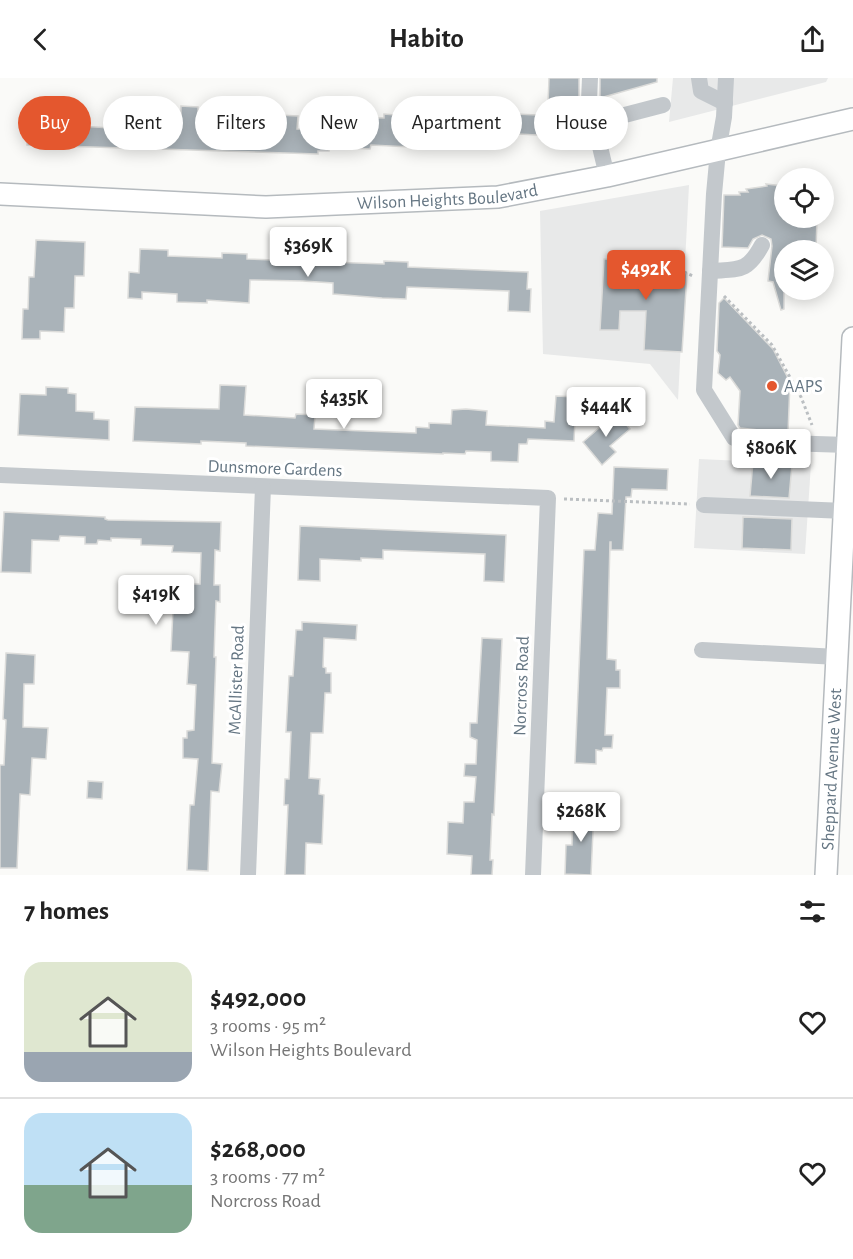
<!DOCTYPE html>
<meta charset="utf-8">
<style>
:root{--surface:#fff;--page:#f2f2f2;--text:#222;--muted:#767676;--line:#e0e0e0;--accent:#e4572e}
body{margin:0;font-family:"Alegreya Sans",sans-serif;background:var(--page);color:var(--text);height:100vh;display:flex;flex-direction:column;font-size:22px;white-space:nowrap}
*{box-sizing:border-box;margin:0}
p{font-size:20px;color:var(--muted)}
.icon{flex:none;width:33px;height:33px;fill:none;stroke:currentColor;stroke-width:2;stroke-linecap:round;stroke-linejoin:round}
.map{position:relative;height:797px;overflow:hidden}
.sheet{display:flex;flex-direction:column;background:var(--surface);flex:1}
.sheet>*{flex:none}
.hud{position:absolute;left:18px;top:18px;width:818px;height:54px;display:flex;gap:12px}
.buttons{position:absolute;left:774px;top:90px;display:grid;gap:12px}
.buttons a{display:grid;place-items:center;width:60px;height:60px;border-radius:50%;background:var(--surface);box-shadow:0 3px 15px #0003;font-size:30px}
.price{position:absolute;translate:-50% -51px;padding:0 14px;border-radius:6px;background:#fff;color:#222;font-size:20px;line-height:39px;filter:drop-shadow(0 2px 3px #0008)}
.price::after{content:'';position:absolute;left:50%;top:36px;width:18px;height:14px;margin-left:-9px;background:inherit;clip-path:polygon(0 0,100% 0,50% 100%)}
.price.selected{background:var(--accent);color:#fff}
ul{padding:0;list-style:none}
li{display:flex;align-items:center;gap:18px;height:150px;padding:0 24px}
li+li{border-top:2px solid var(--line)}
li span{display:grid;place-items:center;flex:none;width:168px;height:120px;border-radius:18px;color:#555}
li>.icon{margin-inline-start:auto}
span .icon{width:72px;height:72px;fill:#fffc;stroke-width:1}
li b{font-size:26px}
h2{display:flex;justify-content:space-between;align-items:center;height:72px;padding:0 24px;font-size:26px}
.tag{padding:0 21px;border-radius:27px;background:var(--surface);box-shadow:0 3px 15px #0003;font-size:21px;line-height:54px}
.tag.selected{background:var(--accent);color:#fff}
header{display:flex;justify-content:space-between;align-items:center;height:78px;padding:0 24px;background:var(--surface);font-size:27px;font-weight:700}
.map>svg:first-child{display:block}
.built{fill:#e8e9e9}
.building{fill:#aab3b9;stroke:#dcdcda;stroke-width:1.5}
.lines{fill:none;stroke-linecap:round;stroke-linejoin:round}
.major-casing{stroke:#b5babe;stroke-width:24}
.path{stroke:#bbbfc2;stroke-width:3;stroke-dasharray:3 3;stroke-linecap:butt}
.minor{stroke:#c3c8cc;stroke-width:16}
.major{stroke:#fff;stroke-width:21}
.poi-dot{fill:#e4572e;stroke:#fff;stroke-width:2}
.labels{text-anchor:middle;stroke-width:6;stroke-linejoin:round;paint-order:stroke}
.street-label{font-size:18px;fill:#657683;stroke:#fff}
.poi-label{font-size:18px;fill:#657683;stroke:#fff;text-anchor:start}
</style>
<header><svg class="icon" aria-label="back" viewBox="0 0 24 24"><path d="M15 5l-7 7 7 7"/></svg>Habito<svg class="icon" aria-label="share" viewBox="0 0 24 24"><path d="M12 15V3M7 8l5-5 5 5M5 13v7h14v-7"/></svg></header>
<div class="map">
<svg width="853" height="797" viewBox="0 0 853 797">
<rect width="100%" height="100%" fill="#fafaf8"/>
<g class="built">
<polygon points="673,0 828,0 826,4 669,44"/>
<polygon points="689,107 678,322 650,286 543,276 540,133"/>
<polygon points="699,381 811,386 805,476 694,470"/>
</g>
<g class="building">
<polygon points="549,0 579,0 579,27 548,26"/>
<polygon points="600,0 657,0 657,4 600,20"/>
<polygon points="28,25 50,26 49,46 110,50 110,44 140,45 140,40 181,42 181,28 198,29 198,36 210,37 210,46 249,47 249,51 277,53 278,37 298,38 297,51 342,53 343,39 384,40 384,36 407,38 407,48 433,50 433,47 467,48 467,42 515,44 515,36 538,37 537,57 496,55 496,63 455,62 455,68 411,66 411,69 371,67 370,71 329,69 329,73 318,73 318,76 27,67"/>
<polygon points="766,106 784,108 784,140 817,140 816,172 784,172 784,231 781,232 773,204 768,203 772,168 771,161 762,157 753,161 748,170 722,169 724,117 740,117 739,114 748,114 746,111 767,108"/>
<polygon points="36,162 85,164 84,198 75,198 74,230 65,230 64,254 40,253 40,261 22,261 23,231 28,231 29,199 34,199"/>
<polygon points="140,171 168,172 168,178 222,180 222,175 247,176 247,181 384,186 384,183 408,184 408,189 528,194 527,211 531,211 530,234 508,233 509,213 407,209 406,221 382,220 333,216 333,205 303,203 250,202 249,225 207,222 207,225 177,224 177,216 142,214 142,221 128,220 129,194 139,195"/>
<polygon points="604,181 622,181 687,195 682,274 644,272 646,233 620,233 619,252 600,252"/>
<polygon points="724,220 773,271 790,304 788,355 740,350 738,347 740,313 730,299 726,302 718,295 720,277 717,273 719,225"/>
<polygon points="220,307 246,308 244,337 295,340 296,336 315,337 314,351 416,355 416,349 429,350 429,345 451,346 452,332 466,331 487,333 486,347 545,350 545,343 554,344 556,318 576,319 574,363 528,361 527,366 519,366 518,384 491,383 491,374 466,373 465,376 443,375 443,376 246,368 246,365 201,363 201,366 133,363 135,329 219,331"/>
<polygon points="46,309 68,310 68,315 76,316 76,333 94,334 94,341 109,342 109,362 18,357 20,316 46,317"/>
<polygon points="616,335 630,351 610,368 616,374 602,387 583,364"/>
<polygon points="753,383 792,387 789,420 750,418"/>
<polygon points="614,389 668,391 667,412 632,411 631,419 626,419 623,472 611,472 611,464 610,464 607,581 616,582 616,592 620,592 620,610 607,610 605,657 613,657 612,670 603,670 602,673 596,672 596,686 575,685 584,472 595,472 598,435 612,436"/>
<polygon points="4,434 105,439 105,441 108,442 221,444 220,473 215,472 214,507 220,507 220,524 216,523 215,549 214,579 216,579 212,685 222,686 219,714 211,713 208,793 187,792 190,727 194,727 198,681 183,680 183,660 187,660 187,653 194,652 196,607 187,606 189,574 171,573 174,511 192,511 192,506 200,506 201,475 172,474 173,468 141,467 141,461 111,460 111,463 98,462 97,466 85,466 85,459 60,458 59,463 32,462 31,495 1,494"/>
<polygon points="743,439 792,441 791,472 742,470"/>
<polygon points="300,448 506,457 504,504 484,503 485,476 383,472 383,481 361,480 361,483 320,481 320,503 298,502"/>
<polygon points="302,544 357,547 356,562 324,560 323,589 326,590 326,595 331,595 331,615 325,615 323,655 311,655 309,700 320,701 319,716 324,717 322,766 306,765 305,797 285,797 288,727 284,727 285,701 289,701 291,654 286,654 289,598 293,598 296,552 302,552"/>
<polygon points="482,560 502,561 494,737 492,736 490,782 493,782 492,797 471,797 472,778 447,776 448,744 463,745 464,724 474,724 476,699 464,698 465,686 476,686 477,662 470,659 470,645 477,645"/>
<polygon points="6,575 35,577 34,606 24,606 23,649 48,650 46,681 32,680 30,717 20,716 17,790 0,790 0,687 4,687 6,642 3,641"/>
<polygon points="88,703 103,704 102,721 87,720"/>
<polygon points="573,730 594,731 591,797 565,796 566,767 572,767"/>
</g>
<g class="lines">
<g class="major-casing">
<g id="major">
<path id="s1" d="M0,116L266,129L498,119L607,98L853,41"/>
<path id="s2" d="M826,797L853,260"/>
</g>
</g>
<g class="path">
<polyline points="662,184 693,198"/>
<polyline points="724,218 772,267 801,319 812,347"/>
<polyline points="564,421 690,426"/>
</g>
<g class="minor">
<polyline points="590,0 589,23 607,98"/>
<polyline points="699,0 701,13 725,25"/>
<polyline points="726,0 724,39 718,73 714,116 704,312 734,360 784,365 848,367"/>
<polyline points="594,45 663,27"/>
<path d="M710,193C739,191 747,195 762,167"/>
<polyline points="0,397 548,420 533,797"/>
<polyline points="704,427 845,433"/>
<polyline points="702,572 838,579"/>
<polyline points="248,797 263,409"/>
</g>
<use href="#major" class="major"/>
</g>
<circle class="poi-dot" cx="772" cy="308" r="6"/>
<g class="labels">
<g class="street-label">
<text dy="6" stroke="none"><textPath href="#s1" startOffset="448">Wilson Heights Boulevard</textPath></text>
<text transform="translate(275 390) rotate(2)" y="6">Dunsmore Gardens</text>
<text transform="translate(236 602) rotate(-88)" y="6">McAllister Road</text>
<text transform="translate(521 608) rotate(-88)" y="6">Norcross Road</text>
<text dy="6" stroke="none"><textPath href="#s2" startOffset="106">Sheppard Avenue West</textPath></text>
</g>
<g class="poi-label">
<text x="784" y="314">AAPS</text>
</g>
</g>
</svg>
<div class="buttons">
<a><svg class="icon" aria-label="locate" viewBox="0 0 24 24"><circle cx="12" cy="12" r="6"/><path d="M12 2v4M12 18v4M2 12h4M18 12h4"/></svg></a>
<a><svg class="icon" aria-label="layers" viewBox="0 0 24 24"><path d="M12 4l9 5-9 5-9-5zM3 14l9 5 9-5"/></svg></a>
</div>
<b class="price" style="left:308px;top:200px">$369K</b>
<b class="price selected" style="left:646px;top:223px">$492K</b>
<b class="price" style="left:344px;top:352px">$435K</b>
<b class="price" style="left:606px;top:360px">$444K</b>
<b class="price" style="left:771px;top:402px">$806K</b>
<b class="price" style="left:156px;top:548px">$419K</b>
<b class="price" style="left:581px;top:765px">$268K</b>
<div class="hud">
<a class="tag selected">Buy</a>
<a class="tag">Rent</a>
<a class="tag">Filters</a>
<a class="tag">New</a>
<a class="tag">Apartment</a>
<a class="tag">House</a>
</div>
</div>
<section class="sheet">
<h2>7 homes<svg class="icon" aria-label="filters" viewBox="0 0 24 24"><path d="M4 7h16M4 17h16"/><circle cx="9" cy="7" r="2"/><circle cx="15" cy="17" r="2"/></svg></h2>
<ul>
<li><span style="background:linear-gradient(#dfe7d0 75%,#9aa5b1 0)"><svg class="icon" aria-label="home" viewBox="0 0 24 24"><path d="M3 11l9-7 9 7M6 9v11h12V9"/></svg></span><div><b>$492,000</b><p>3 rooms · 95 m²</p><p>Wilson Heights Boulevard</p></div><svg class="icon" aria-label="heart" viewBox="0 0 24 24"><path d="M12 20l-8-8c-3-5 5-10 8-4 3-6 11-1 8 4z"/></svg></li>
<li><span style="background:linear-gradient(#bfe0f5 60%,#7fa58c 0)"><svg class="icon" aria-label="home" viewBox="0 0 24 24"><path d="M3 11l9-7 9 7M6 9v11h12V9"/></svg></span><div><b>$268,000</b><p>3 rooms · 77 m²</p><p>Norcross Road</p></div><svg class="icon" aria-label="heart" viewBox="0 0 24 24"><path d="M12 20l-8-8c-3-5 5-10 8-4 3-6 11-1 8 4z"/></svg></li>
</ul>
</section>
